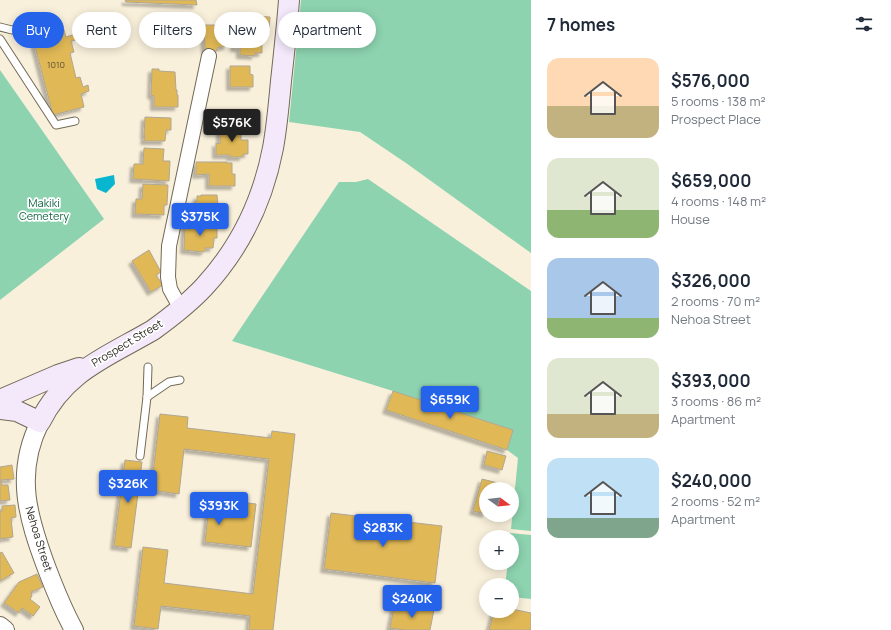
<!DOCTYPE html>
<meta charset="utf-8">
<style>
:root{--surface:#fff;--page:#f6f6f7;--text:#1f2937;--muted:#747a83;--accent:#2563eb}
body{margin:0;font-family:Manrope,sans-serif;background:var(--page);color:var(--text);height:100vh;display:flex;flex-direction:column;font-size:15px;white-space:nowrap}
*{box-sizing:border-box;margin:0}
p{font-size:13px;color:var(--muted)}
.icon{flex:none;width:22px;height:22px;fill:none;stroke:currentColor;stroke-width:2;stroke-linecap:round;stroke-linejoin:round}
.map{position:relative;flex:1;overflow:hidden}
.details{display:flex;flex-direction:column;background:var(--surface);width:360px}
.details>*{flex:none}
.hud{position:absolute;left:12px;top:12px;width:380px;height:36px;display:flex;gap:8px}
.needle{width:26px;rotate:105deg}
.fabs{position:absolute;left:479px;top:482px;display:grid;gap:8px}
.fabs a{display:grid;place-items:center;width:40px;height:40px;border-radius:50%;background:var(--surface);box-shadow:0 2px 10px #0003;font-size:20px}
.price{position:absolute;translate:-50% -34px;padding:0 9px;border-radius:4px;background:var(--accent);color:#fff;font-size:13px;line-height:26px;filter:drop-shadow(0 1px 2px #0008)}
.price::after{content:'';position:absolute;left:50%;top:24px;width:12px;height:9px;margin-left:-6px;background:inherit;clip-path:polygon(0 0,100% 0,50% 100%)}
.price.selected{background:#222;color:#fff}
ul{padding:0;list-style:none}
li{display:flex;align-items:center;gap:12px;height:100px;padding:0 16px}
li span{display:grid;place-items:center;flex:none;width:112px;height:80px;border-radius:12px;color:#555}
li>.icon{margin-inline-start:auto}
span .icon{width:48px;height:48px;fill:#fffc;stroke-width:1}
li b{font-size:17px}
h2{display:flex;justify-content:space-between;align-items:center;height:48px;padding:0 16px;font-size:17px}
.pill{padding:0 14px;border-radius:18px;background:var(--surface);box-shadow:0 2px 10px #0003;font-size:14px;line-height:36px}
.pill.selected{background:var(--accent);color:#fff}
main{display:flex;flex:1;min-height:0}
.map>svg:first-child{display:block}
.green{fill:#8dd3b0}
.water{fill:#09b6d0}
.building{fill:#e0b857;stroke:#afa693;filter:url(#shadow)}
.lines{fill:none;stroke-linecap:round;stroke-linejoin:round}
.service-casing{stroke:#716957;stroke-width:9}
.minor-casing{stroke:#716957;stroke-width:16}
.tertiary-casing{stroke:#716957;stroke-width:20}
.secondary-casing{stroke:#716957;stroke-width:22}
.service{stroke:#fff;stroke-width:7}
.minor{stroke:#fff;stroke-width:14}
.tertiary{stroke:#fff;stroke-width:18}
.secondary{stroke:#f3e9fb;stroke-width:20}
.labels{text-anchor:middle;stroke-width:3.5;stroke-linejoin:round;paint-order:stroke}
.number-label{font-size:9px;fill:#5b4e31}
.park-label{font-size:11px;fill:#136646;stroke:#fff}
.street-label{font-size:11px;fill:#2f2b24;stroke:#fff}
</style>
<main>
<div class="map">
<svg width="531" height="630" viewBox="0 0 531 630">
<defs>
<filter id="shadow"><feDropShadow dx="-3.5" dy="3.5" stdDeviation="1" flood-color="#0004"/></filter>
</defs>
<rect width="100%" height="100%" fill="#f9f0db"/>
<g class="green">
<polygon points="301,0 531,0 531,253 406,163 360,132 289,122"/>
<polygon points="0,70 104,219 0,300"/>
<polygon points="368,179 531,291 531,531 511,529 518,458 507,450 513,430 393,391 232,341 339,182 356,182"/>
<polygon points="510,533 531,535 531,599 512,597 512,585 505,585 508,563 512,563 512,537 510,537"/>
</g>
<polygon class="water" points="114,175 115,184 106,193 97,189 95,179"/>
<g class="building">
<polygon points="125,0 196,0 197,5 126,2"/>
<polygon points="254,16 270,17 269,33 259,34 260,41 262,41 262,53 255,53 255,56 240,55 240,48 234,48 235,18 246,18 246,21 254,21"/>
<polygon points="62,23 66,37 75,34 76,40 71,41 74,52 70,53 76,78 80,77 83,87 88,85 89,91 81,94 84,107 53,115 31,31"/>
<polygon points="204,25 215,25 215,29 222,29 222,30 226,30 227,46 217,48 217,51 205,51"/>
<polygon points="230,66 250,66 250,74 253,75 253,87 230,87"/>
<polygon points="152,69 159,69 159,71 175,72 176,90 177,90 177,95 178,95 178,107 154,107 154,96 151,95"/>
<polygon points="145,117 171,118 171,130 166,130 165,141 144,141 145,135 144,135"/>
<polygon points="241,128 241,140 248,140 248,154 243,154 243,157 230,157 230,155 216,155 216,143 220,144 220,129"/>
<polygon points="144,148 164,149 163,161 170,161 169,181 133,179 134,164 143,164"/>
<polygon points="196,162 227,162 227,163 232,163 232,174 235,174 235,186 209,186 209,174 196,175"/>
<polygon points="143,184 168,185 167,205 164,205 164,215 135,214 136,199 142,199"/>
<polygon points="201,195 217,195 218,205 222,205 222,218 198,218 198,212 195,212 195,201 197,201 197,196 201,196"/>
<polygon points="185,223 217,225 217,238 214,238 213,248 205,248 206,250 203,252 184,250"/>
<polygon points="149,250 161,272 156,275 163,285 151,292 132,261"/>
<polygon points="393,391 513,430 507,450 386,410"/>
<polygon points="160,414 188,417 187,428 271,438 272,431 295,434 273,630 249,630 250,616 161,606 158,629 134,626 143,547 168,550 164,583 253,594 269,459 184,449 179,494 151,490"/>
<polygon points="487,451 506,456 502,470 484,465"/>
<polygon points="125,460 142,462 131,548 114,546"/>
<polygon points="12,465 14,479 1,480 2,485 8,485 10,500 0,501 0,467"/>
<polygon points="482,479 506,485 505,489 486,489 486,514 473,511"/>
<polygon points="210,498 256,504 251,547 205,542"/>
<polygon points="15,505 16,517 11,518 13,537 0,539 0,511 2,511 2,506"/>
<polygon points="331,513 442,526 435,583 324,569"/>
<polygon points="2,552 14,573 0,581 0,553"/>
<polygon points="37,574 43,587 31,592 32,596 30,599 40,607 33,616 22,608 19,613 4,603 19,582"/>
<polygon points="409,605 434,610 430,630 404,630 390,628 394,607 409,609"/>
<polygon points="512,609 531,613 531,630 489,630 494,611 512,611"/>
</g>
<g class="lines">
<g class="service-casing">
<g id="service">
<polyline points="0,27 12,30 26,26"/>
<polyline points="0,39 56,125 75,121"/>
<polyline points="147,397 169,382 180,380"/>
<polyline points="140,456 147,397 148,367"/>
</g>
</g>
<g class="minor-casing">
<polyline id="minor" points="181,309 170,289 168,277 169,246 209,56"/>
</g>
<g class="tertiary-casing">
<g id="tertiary">
<path d="M40,422C14,474 28,518 47,569C55,590 63,610 74,630"/>
<polyline points="0,626 5,630"/>
</g>
</g>
<g class="secondary-casing">
<g id="secondary">
<polyline points="0,400 58,375 79,368"/>
<path d="M0,409L17,411L40,422C65,371 107,357 153,330C171,317 189,303 204,287C240,248 263,200 273,148C277,126 279,103 281,81C284,54 287,27 289,0"/>
</g>
</g>
<use href="#service" class="service"/>
<use href="#minor" class="minor"/>
<use href="#tertiary" class="tertiary"/>
<use href="#secondary" class="secondary"/>
</g>
<g class="labels">
<g class="number-label">
<text x="56" y="68">1010</text>
</g>
<g class="park-label">
<text x="44" y="207">Makiki<tspan x="44" dy="13">Cemetery</tspan></text>
</g>
<g class="street-label">
<text transform="translate(127 343) rotate(-31)" y="4">Prospect Street</text>
<text transform="translate(39 539) rotate(73)" y="4">Nehoa Street</text>
</g>
</g>
</svg>
<div class="fabs">
<a><svg class="needle" viewBox="-14 -14 28 28"><path d="M0-13l5 13h-10z" fill="#e53935"/><path d="M0 13l5-13h-10z" fill="#747a83"/></svg></a>
<a>+</a>
<a>−</a>
</div>
<b class="price selected" style="left:232px;top:143px">$576K</b>
<b class="price" style="left:200px;top:237px">$375K</b>
<b class="price" style="left:450px;top:420px">$659K</b>
<b class="price" style="left:128px;top:504px">$326K</b>
<b class="price" style="left:219px;top:526px">$393K</b>
<b class="price" style="left:383px;top:548px">$283K</b>
<b class="price" style="left:412px;top:619px">$240K</b>
<div class="hud">
<a class="pill selected">Buy</a>
<a class="pill">Rent</a>
<a class="pill">Filters</a>
<a class="pill">New</a>
<a class="pill">Apartment</a>
</div>
</div>
<section class="details">
<h2>7 homes<svg class="icon" aria-label="filters" viewBox="0 0 24 24"><path d="M4 7h16M4 17h16"/><circle cx="9" cy="7" r="2"/><circle cx="15" cy="17" r="2"/></svg></h2>
<ul>
<li><span style="background:linear-gradient(#ffd9b3 60%,#c2b280 0)"><svg class="icon" aria-label="home" viewBox="0 0 24 24"><path d="M3 11l9-7 9 7M6 9v11h12V9"/></svg></span><div><b>$576,000</b><p>5 rooms · 138 m²</p><p>Prospect Place</p></div></li>
<li><span style="background:linear-gradient(#dfe7d0 65%,#8fb573 0)"><svg class="icon" aria-label="home" viewBox="0 0 24 24"><path d="M3 11l9-7 9 7M6 9v11h12V9"/></svg></span><div><b>$659,000</b><p>4 rooms · 148 m²</p><p>House</p></div></li>
<li><span style="background:linear-gradient(#a9c7e8 75%,#8fb573 0)"><svg class="icon" aria-label="home" viewBox="0 0 24 24"><path d="M3 11l9-7 9 7M6 9v11h12V9"/></svg></span><div><b>$326,000</b><p>2 rooms · 70 m²</p><p>Nehoa Street</p></div></li>
<li><span style="background:linear-gradient(#dfe7d0 70%,#c2b280 0)"><svg class="icon" aria-label="home" viewBox="0 0 24 24"><path d="M3 11l9-7 9 7M6 9v11h12V9"/></svg></span><div><b>$393,000</b><p>3 rooms · 86 m²</p><p>Apartment</p></div></li>
<li><span style="background:linear-gradient(#bfe0f5 75%,#7fa58c 0)"><svg class="icon" aria-label="home" viewBox="0 0 24 24"><path d="M3 11l9-7 9 7M6 9v11h12V9"/></svg></span><div><b>$240,000</b><p>2 rooms · 52 m²</p><p>Apartment</p></div></li>
</ul>
</section>
</main>
